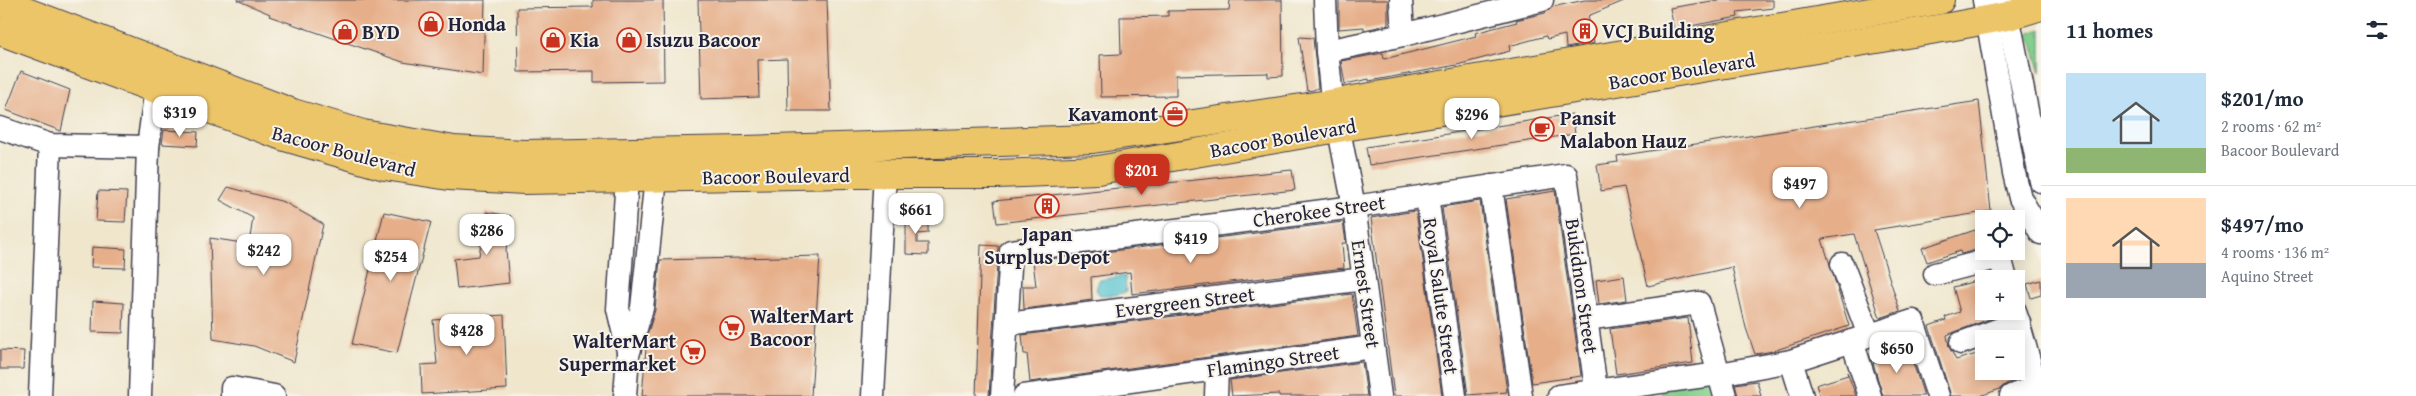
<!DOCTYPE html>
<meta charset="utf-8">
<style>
:root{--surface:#fff;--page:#f2f2f3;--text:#1f2937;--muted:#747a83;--line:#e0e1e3;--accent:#c8321e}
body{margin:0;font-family:"Gentium Book Plus",serif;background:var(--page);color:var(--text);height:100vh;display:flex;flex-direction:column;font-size:19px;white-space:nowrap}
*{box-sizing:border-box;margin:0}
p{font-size:16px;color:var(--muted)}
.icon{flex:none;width:28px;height:28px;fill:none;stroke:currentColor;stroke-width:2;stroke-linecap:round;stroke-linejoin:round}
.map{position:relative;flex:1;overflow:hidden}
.sheet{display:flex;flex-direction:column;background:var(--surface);width:375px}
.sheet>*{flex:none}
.fabs{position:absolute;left:1975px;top:210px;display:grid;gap:10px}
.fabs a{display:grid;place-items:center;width:50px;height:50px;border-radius:0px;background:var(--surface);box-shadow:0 2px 12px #0003;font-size:25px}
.price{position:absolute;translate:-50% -42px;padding:0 11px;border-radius:10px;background:#fff;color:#222;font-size:16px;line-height:32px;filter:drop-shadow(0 1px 2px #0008)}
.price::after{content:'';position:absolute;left:50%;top:30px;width:15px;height:11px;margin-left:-8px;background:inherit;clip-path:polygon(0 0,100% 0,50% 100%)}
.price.active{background:var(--accent);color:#fff}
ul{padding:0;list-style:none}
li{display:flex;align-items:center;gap:15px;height:125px;padding:0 25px}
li+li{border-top:1px solid var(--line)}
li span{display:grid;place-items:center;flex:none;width:140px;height:100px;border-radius:0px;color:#555}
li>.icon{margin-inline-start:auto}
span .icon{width:60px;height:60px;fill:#fffc;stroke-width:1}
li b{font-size:21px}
h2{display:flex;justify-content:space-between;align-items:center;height:60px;padding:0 25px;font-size:21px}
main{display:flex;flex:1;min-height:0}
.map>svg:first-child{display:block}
.green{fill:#83d08e;stroke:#527964}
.water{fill:#5bc7d3;stroke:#3e7487}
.building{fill:#e6ae89}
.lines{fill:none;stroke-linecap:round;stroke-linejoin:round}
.minor-casing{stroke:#413f51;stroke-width:25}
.major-casing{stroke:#413f51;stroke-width:30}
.minor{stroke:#fff;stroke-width:22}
.major{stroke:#ecc569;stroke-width:28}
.labels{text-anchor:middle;stroke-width:4;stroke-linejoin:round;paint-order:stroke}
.poi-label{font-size:20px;font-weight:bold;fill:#22223b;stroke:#f7f3e8;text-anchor:start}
.street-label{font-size:20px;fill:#22223b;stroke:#f7f3e8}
</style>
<main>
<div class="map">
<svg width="2041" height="396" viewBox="0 0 2041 396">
<rect width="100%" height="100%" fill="#f7f3e8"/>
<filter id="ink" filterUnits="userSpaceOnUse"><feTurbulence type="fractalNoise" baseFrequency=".02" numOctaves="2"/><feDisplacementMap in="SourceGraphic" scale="10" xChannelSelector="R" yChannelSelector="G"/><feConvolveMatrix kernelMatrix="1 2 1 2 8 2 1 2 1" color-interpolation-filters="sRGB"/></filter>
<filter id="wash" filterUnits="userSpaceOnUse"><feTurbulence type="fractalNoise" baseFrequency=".0096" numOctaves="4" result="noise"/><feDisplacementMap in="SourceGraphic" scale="20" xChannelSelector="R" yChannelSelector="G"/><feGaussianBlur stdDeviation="1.12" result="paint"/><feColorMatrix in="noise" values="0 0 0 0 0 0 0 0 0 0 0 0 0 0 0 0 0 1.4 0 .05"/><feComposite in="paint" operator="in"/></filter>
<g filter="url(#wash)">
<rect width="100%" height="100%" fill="#efe6cc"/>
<g class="green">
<polygon points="2041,29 2041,72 2029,34"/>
<polygon points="1719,374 1725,396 1663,396 1660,382"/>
</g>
<polygon class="water" points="1125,276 1126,292 1114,295 1100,295 1096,290 1099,280"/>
<g id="blocks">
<g class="building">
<polygon points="237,0 485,0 483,75 403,62 269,16 270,14"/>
<polygon points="593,0 663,0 664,81 594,82 594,71 518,72 517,8 593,7"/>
<polygon points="698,0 827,0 831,111 788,111 787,59 758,60 759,97 701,99"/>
<polygon points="1230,0 1282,0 1283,76 1268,77 1268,73 1176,75 1176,96 1101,97 1100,55 1121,54 1120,17 1168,16 1168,11 1229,10"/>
<polygon points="1339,0 1388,0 1388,25 1364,30 1364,27 1339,29"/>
<polygon points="1585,0 1626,0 1588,16 1594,43 1566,48 1565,35 1547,39 1546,36 1509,46 1510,51 1457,65 1369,81 1369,79 1345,84 1341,61 1383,53 1384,59 1476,36 1475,33 1517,22 1516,20 1545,13 1552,7"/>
<polygon points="1718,0 1773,0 1773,8 1737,12 1738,17 1674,29 1670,8"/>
<polygon points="1299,37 1313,38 1318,88 1313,90 1307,91"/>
<polygon points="21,71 70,90 61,131 6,110"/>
<polygon points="1979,101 1991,211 1874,230 1900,311 1880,318 1854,234 1822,239 1849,326 1773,351 1755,354 1746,328 1732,267 1648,286 1624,187 1601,191 1597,165 1618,162 1617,156"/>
<polygon points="1572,114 1575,134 1369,165 1366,147"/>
<polygon points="164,130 198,132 197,146 162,144"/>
<polygon points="1292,170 1295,190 997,223 994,201"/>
<polygon points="228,187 284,202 323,224 294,362 254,346 213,339 210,238 249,244 253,218 220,200"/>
<polygon points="98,191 127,192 125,222 96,221"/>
<polygon points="1555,191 1581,376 1532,383 1506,199"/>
<polygon points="1480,201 1507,392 1468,395 1442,207"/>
<polygon points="1416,211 1442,396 1394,396 1371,218"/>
<polygon points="384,212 431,222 397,353 352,344"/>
<polygon points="486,212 511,216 506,250 509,283 457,289 454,259 479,256"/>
<polygon points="906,214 928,217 928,233 917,234 917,243 928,243 928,255 906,254"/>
<polygon points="1343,222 1346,243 1342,243 1344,268 1132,294 1130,272 1091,277 1092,300 1024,309 1023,286 1036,286 1033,261"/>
<polygon points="1975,230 1980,249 1961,254 1960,251 1927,262 1922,248"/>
<polygon points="981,245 998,246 989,396 976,396"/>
<polygon points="92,247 126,249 125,268 91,267"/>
<polygon points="820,256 811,396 642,396 647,336 655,310 660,260"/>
<polygon points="1624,276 1627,300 1599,304 1596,280"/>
<polygon points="1984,279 1984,311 2002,311 2002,314 1947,335 1949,347 1956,360 1984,352 1984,371 2018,371 2020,378 2006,384 2000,389 1980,396 1951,396 1929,326 1946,320 1945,317 1960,312 1953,287"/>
<polygon points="2041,280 2041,295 2031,298 2027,284"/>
<polygon points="1352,294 1358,336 1030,382 1027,354 1024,354 1022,335"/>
<polygon points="93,301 124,303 123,333 92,332"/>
<polygon points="504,315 507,389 422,394 421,365 437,364 433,320"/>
<polygon points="1688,318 1693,363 1616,374 1610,329"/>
<polygon points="1907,345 1924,396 1883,396 1873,363 1877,362 1875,355"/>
<polygon points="0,350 24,351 23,369 0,369"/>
<polygon points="1362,362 1367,396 1279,396 1279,394 1232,396 1230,380"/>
<polygon points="1847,372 1856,396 1820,396 1816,385 1848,375"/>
<polygon points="1757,381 1761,396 1738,396 1735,384"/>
</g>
</g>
</g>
<g filter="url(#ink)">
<use href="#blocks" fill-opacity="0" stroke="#413f51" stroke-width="1"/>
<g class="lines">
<g class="minor-casing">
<g id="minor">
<polyline points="1325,0 1327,51 1331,89 1354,207 1380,396"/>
<polyline points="1401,0 1403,35"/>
<polyline points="1984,0 2014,173 2020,198 2041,233"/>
<polyline points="2005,0 2041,181"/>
<polyline points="1327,51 1403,35 1542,0"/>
<polyline points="0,128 50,145 148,147"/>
<polyline points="627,179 618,309 628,351"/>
<polyline points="1491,186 1521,396"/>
<polyline points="1427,196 1455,396"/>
<polyline points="1842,264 1869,335"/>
<polyline points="1935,274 2000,257 2006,279"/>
<polyline points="2015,311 2039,396"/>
<polyline points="1586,319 1699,303 1725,396"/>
<polyline points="1007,324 1364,279"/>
<polyline points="1852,341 1870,396"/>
<polyline points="1961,343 2019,322"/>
<polyline points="1791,361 1802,396"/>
<polyline points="40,396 50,145"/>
<polyline points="140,396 148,147 158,74"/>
<polyline points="232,396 232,388 274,396"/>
<polyline points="625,396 628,355 642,308 656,178"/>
<polyline points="873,396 885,174"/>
<polyline points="1002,396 1011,251 1354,207 1566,175 1597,396"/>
<polyline points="1024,396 1373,347"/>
<polyline points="1216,396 1217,369"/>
<polyline points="1559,396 1719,374 1791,361 1913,321 1938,396"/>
<polyline points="2011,396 2037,386"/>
</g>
</g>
<g class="major-casing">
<g id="major">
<polyline points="0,2 293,113 363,134 454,150 524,154 744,150 1093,139 1335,103 1940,0"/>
<polyline points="0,31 282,136 385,166 449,176 524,180 847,174 996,174 1098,170 1338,128 1949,27 2008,16 2041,6"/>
</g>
</g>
<use href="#minor" class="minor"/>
<use href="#major" class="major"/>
</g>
</g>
<defs>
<g id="shop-ring" transform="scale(1.25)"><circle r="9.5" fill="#f7f3e8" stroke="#c8321e" stroke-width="1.5"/><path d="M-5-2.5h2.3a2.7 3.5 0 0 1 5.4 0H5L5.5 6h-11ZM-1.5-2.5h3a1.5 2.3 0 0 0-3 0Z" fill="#c8321e"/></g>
<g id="building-ring" transform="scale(1.25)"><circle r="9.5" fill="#f7f3e8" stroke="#c8321e" stroke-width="1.5"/><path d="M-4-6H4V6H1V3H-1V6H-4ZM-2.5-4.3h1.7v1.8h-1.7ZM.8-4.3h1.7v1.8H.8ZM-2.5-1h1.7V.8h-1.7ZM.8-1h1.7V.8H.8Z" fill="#c8321e"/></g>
<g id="office-ring" transform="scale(1.25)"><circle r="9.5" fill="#f7f3e8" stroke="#c8321e" stroke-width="1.5"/><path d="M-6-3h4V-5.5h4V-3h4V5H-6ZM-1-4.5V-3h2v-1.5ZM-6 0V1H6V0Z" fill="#c8321e"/></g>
<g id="cafe-ring" transform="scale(1.25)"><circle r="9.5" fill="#f7f3e8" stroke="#c8321e" stroke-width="1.5"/><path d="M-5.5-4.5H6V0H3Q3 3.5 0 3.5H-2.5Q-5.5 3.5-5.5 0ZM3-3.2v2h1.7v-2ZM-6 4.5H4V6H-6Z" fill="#c8321e"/></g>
<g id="supermarket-ring" transform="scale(1.25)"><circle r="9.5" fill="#f7f3e8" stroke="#c8321e" stroke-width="1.5"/><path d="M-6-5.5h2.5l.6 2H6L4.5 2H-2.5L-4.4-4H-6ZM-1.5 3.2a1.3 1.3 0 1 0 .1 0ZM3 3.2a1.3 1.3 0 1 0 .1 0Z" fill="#c8321e"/></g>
</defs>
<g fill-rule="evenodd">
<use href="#shop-ring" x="431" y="24"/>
<use href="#building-ring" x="1585" y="31"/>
<use href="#shop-ring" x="345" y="32"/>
<use href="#shop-ring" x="553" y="40"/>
<use href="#shop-ring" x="629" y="40"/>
<use href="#office-ring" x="1175" y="114"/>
<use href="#cafe-ring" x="1542" y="129"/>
<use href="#building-ring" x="1047" y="206"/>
<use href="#supermarket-ring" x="732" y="328"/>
<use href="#supermarket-ring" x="693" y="352"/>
</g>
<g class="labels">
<g class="poi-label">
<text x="448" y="31">Honda</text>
<text x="1602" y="38">VCJ Building</text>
<text x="362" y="39">BYD</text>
<text x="570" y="47">Kia</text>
<text x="646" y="47">Isuzu Bacoor</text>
<text x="1158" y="121" text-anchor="end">Kavamont</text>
<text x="1560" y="125">Pansit<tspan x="1560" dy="23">Malabon Hauz</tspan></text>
<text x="1047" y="241" text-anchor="middle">Japan<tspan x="1047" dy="23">Surplus Depot</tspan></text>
<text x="750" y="323">WalterMart<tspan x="750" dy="23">Bacoor</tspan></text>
<text x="676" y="348" text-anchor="end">WalterMart<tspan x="676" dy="23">Supermarket</tspan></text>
</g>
<g class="street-label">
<text transform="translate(1682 71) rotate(-9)" y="7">Bacoor Boulevard</text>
<text transform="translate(1283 138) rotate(-10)" y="7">Bacoor Boulevard</text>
<text transform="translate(344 151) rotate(15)" y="7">Bacoor Boulevard</text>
<text transform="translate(776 176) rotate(-1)" y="7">Bacoor Boulevard</text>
<text transform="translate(1319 211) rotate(-8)" y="7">Cherokee Street</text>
<text transform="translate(1582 286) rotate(82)" y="7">Bukidnon Street</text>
<text transform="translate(1366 294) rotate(82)" y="7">Ernest Street</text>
<text transform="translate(1441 296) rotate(82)" y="7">Royal Salute Street</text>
<text transform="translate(1185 302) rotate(-7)" y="7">Evergreen Street</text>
<text transform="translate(1273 361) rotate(-8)" y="7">Flamingo Street</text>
</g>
</g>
</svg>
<div class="fabs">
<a><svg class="icon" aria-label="locate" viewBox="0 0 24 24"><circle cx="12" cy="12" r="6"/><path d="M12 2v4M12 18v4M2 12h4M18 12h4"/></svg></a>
<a>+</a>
<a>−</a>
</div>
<b class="price" style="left:180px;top:138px">$319</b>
<b class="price" style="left:1472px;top:140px">$296</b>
<b class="price active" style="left:1142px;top:196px">$201</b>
<b class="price" style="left:1800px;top:209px">$497</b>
<b class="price" style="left:916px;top:235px">$661</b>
<b class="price" style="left:487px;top:256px">$286</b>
<b class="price" style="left:1191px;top:264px">$419</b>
<b class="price" style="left:264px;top:276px">$242</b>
<b class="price" style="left:391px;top:282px">$254</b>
<b class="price" style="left:467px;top:356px">$428</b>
<b class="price" style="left:1897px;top:374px">$650</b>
</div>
<section class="sheet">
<h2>11 homes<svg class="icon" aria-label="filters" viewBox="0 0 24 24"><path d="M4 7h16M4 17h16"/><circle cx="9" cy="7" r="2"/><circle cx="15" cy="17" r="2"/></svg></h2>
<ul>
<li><span style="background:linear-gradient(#bfe0f5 75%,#8fb573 0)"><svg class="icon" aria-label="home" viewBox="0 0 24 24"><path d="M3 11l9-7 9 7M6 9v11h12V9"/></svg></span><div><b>$201/mo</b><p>2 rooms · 62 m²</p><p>Bacoor Boulevard</p></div></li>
<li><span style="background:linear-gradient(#ffd9b3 65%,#9aa5b1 0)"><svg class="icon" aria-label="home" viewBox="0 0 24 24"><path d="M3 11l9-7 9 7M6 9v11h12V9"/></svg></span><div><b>$497/mo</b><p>4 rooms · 136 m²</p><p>Aquino Street</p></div></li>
</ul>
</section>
</main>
